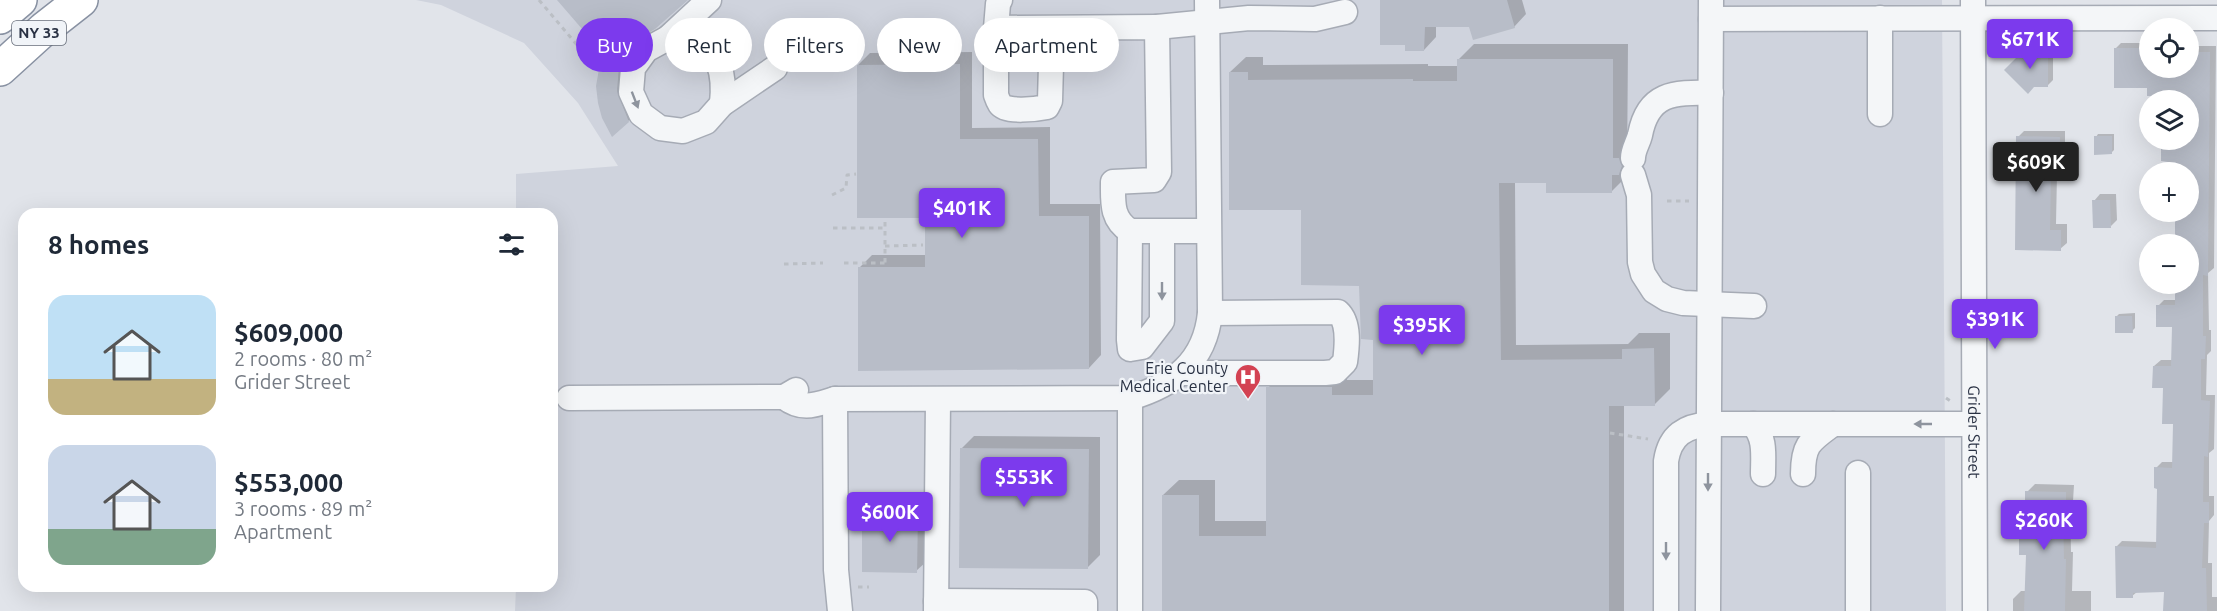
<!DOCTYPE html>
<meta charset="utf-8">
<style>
:root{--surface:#fff;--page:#f6f6f7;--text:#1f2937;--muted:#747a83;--accent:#7c3aed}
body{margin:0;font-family:Ubuntu,sans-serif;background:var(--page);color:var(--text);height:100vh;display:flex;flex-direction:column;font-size:22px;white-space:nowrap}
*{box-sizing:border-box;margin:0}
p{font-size:20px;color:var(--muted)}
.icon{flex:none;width:33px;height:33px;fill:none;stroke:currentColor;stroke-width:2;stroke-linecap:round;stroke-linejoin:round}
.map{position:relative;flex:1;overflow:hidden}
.drawer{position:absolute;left:18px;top:208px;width:540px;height:384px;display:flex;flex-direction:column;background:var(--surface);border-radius:18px;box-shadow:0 6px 24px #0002}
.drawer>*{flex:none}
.guide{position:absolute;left:576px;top:18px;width:570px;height:54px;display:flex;gap:12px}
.tools{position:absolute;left:2139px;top:18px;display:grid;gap:12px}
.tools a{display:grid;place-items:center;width:60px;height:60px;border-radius:50%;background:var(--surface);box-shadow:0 6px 24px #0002;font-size:30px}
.price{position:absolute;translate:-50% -51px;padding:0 14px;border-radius:6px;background:var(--accent);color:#fff;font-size:20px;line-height:39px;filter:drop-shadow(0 2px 3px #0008)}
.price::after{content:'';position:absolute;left:50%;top:36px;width:18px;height:14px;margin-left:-9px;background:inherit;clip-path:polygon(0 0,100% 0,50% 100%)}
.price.active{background:#222;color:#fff}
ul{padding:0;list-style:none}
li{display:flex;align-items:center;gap:18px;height:150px;padding:0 30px}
li span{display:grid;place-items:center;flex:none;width:168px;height:120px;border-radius:18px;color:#555}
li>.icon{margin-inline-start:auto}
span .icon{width:72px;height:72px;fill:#fffc;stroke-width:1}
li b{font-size:26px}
h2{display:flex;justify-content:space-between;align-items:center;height:72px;padding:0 30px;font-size:26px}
.tag{padding:0 21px;border-radius:27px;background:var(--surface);box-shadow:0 6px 24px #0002;font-size:21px;line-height:54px}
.tag.active{background:var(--accent);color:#fff}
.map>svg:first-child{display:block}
.built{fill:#cfd3dd}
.shadow{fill:#0003}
.building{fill:#b8bdc8}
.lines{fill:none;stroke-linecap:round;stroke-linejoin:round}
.minor-casing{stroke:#a6abb5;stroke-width:27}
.highway-casing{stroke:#8891a2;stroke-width:36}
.path{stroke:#bbbfc5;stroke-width:3;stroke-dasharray:4.5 4.5;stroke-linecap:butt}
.minor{stroke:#f4f6f8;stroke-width:24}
.highway{stroke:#fff;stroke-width:33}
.oneway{fill:#8e949e}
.labels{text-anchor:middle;stroke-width:4.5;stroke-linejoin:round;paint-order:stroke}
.shield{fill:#f1f4f8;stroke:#656c79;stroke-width:1.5}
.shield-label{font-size:15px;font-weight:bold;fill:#293143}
.poi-label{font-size:16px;fill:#293143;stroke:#f1f4f8;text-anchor:end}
.street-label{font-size:16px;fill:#293143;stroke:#f1f4f8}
</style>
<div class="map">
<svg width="2217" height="611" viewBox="0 0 2217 611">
<rect width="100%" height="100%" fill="#e1e4ea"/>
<polygon class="built" points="416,0 1942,0 1946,611 515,611 516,587 552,586 552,214 516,214 516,174 618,166 578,103 524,43 441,5"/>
<g class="shadow">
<polygon points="559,0 686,0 642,35 631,52 641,108 628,121 598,86 604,51"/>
<polygon points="1382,0 1522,0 1526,14 1514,27 1436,25 1436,37 1424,50 1406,43"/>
<polygon points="2034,42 2041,48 2053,48 2053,80 2047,86 2006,70"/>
<polygon points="2121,43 2150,43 2150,68 2188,68 2188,46 2216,46 2214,268 2208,273 2209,330 2211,330 2211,351 2207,355 2206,395 2215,395 2214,449 2209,453 2209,496 2214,496 2214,515 2209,521 2208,563 2212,563 2212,597 2217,597 2217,611 2165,611 2165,591 2137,592 2132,596 2116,547 2122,541 2158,542 2158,487 2156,468 2162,462 2174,462 2175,423 2164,387 2154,366 2161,360 2173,360 2174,326 2158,306 2164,300 2176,300 2176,284 2188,284 2188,244 2176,244 2176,212 2188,212 2188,172 2169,172 2169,160 2162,160 2163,140 2188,140 2188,100 2176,100 2176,95 2149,86 2115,49"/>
<polygon points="1474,44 1628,44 1627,176 1611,192 1547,182 1515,182 1516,345 1628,344 1639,333 1670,333 1670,389 1654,405 1624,405 1624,611 1164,611 1163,495 1179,480 1215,480 1215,521 1268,521 1268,388 1283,372 1347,372 1347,380 1374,380 1375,338 1361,284 1303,208 1230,72 1246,57 1263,57 1263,65 1428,64 1428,66 1458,66 1458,60"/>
<polygon points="972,52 972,128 1050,127 1050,204 1100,204 1101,355 1089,368 859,268 872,255 927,255 927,216 858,65 870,53"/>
<polygon points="2024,131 2065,131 2065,168 2057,174 2056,224 2067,224 2067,243 2060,249 2017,248 2018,137"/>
<polygon points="2098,134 2114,134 2114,150 2111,153 2096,137"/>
<polygon points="2100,194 2116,194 2117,220 2111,226 2094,201"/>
<polygon points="2135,313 2135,328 2132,331 2116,317 2119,314"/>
<polygon points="974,436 1100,437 1100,555 1088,567 961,449"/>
<polygon points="2035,484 2074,485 2073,501 2070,503 2071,552 2073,552 2072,591 2091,591 2091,611 2013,611 2013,599 2021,591 2026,591 2027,553 2020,535 2026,530 2027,492"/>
<polygon points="873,504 926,504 926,562 916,571 864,514"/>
</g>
<g class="building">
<polygon points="557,0 688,0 655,29 635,41 621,60 619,67 617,91 629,122 612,137 602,118 598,103 596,86 602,52"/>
<polygon points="1380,0 1507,0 1515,28 1473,40 1469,27 1425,27 1424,51 1405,51 1405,45 1380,45"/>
<polygon points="2027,47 2034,54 2048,54 2048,87 2034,87 2028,94 2004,70"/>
<polygon points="2114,48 2150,48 2150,68 2188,68 2188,52 2210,52 2208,276 2203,275 2203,336 2206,336 2205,359 2201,359 2201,400 2210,401 2208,457 2204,456 2203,502 2209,502 2209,523 2204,523 2202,568 2206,568 2207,611 2163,611 2164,592 2133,593 2133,598 2116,598 2115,546 2156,548 2157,489 2154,488 2154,467 2172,468 2173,424 2162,424 2163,388 2152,388 2153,366 2171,366 2172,327 2156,327 2156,305 2175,305 2175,284 2188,284 2188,244 2175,244 2175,212 2188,212 2188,172 2168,172 2168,162 2161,161 2161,140 2188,140 2188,100 2187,97 2147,96 2147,88 2114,88"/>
<polygon points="1457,59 1613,59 1613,158 1619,158 1622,166 1619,175 1612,175 1612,193 1546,193 1546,183 1499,183 1501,360 1622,359 1622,349 1654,348 1655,406 1609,406 1609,611 1162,611 1162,495 1199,495 1199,536 1266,536 1266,387 1332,387 1332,395 1373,395 1373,340 1361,339 1359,286 1301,285 1301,210 1229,210 1229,72 1248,72 1248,80 1413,79 1413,81 1457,81"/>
<polygon points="960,64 960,139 1038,139 1039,216 1089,216 1089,369 858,371 858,267 925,267 925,218 857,218 857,65"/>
<polygon points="2016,136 2060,137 2059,176 2051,176 2050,230 2061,230 2061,251 2015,250"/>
<polygon points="2094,136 2112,136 2112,154 2094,155"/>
<polygon points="2092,200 2110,200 2111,228 2093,228"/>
<polygon points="2115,316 2132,316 2133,333 2115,333"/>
<polygon points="960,448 1089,449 1088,569 959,568"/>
<polygon points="2025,491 2066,492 2066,510 2063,510 2064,559 2066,559 2065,611 2024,611 2026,555 2019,555 2019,535 2025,535"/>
<polygon points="862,513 918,513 917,573 862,572"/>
</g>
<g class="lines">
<g class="minor-casing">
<g id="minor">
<polyline points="709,0 668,38 646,50 633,68 631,92 641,114 660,128 683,131 706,122 722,104 775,68"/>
<path id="s1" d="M1973,0L1975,611"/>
<polyline points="1880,18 1880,114"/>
<polyline points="1711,19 2217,18"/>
<polyline points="1157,27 1249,18 1315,19 1345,12"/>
<polyline points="996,28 998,4 1000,0"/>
<path d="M1052,28L1050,101L1047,107C1037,109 1006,113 1000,104C998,101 997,98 996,95V28L1157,27L1159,172L1154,180L1113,182C1113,202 1111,219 1130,231H1208"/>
<path d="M668,38C674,38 681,37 687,38C721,45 725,76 722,104"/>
<path d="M1633,158C1633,150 1638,143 1640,135C1648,93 1673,92 1711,93"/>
<polyline points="1633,175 1639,195 1640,262 1643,274 1654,291 1667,299 1683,303 1754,306"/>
<polyline points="1130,231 1129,340 1130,349 1142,347 1162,321 1162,232"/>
<path d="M1182,373H1325L1335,372L1345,362C1347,347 1350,323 1338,312L1210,313"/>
<path d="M784,397C802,411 815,405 835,399L1130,398C1174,385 1205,362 1210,313L1207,0"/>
<polyline points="569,398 784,397 796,390"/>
<polyline points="1130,398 1130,611"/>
<polyline points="835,399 836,570 840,611"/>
<path d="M1753,424C1766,438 1763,456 1763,474"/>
<polyline points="1858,473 1858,611"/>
<path d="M1803,474C1803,444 1810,441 1833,424"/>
<polyline points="936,601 1085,602 1085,611"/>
<polyline points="936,611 938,400"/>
<path d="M1666,611V461C1670,435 1685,426 1710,424H1974"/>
<polyline points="1708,611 1711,0"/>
</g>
</g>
<g class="highway-casing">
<g id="highway">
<polyline points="0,17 20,0"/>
<polyline points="0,69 44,29 81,0"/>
</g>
</g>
<g class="path">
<polyline points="539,0 594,65"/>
<polyline points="1994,43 2001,44"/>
<polyline points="832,195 846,188 847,175 856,174"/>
<polyline points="1667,201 1689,201"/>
<polyline points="885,222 885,265"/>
<polyline points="833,228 885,228"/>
<polyline points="885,246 923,245"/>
<polyline points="844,263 885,263"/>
<polyline points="784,264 823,263"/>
<polyline points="1946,398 1952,402"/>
<polyline points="1610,433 1648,439"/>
<polyline points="857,505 868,505"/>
<polyline points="858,587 869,587"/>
</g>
<use href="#minor" class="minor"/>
<use href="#highway" class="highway"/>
</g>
<defs><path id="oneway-solid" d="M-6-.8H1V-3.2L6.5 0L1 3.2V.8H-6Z" transform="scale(1.5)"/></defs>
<g class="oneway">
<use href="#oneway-solid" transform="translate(635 100) rotate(69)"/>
<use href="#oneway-solid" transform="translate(1162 291) rotate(90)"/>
<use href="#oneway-solid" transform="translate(1923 424) rotate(-180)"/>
<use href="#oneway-solid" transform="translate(1708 482) rotate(90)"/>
<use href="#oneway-solid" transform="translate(1666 551) rotate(90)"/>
</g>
<defs>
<g id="hospital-pin" transform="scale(1.35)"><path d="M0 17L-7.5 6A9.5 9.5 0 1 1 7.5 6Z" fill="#d34252" stroke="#f1f4f8"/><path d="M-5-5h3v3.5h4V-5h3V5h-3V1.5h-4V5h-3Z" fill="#fff"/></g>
</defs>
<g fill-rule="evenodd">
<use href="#hospital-pin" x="1248" y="377"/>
</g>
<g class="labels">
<rect class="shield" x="12" y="21" width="54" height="24" rx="4.5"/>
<g class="shield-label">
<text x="39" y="38">NY 33</text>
</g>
<g class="poi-label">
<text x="1228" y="374">Erie County<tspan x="1228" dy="18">Medical Center</tspan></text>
</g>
<g class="street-label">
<text dy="6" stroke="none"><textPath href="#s1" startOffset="432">Grider Street</textPath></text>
</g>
</g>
</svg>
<div class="tools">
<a><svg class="icon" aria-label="locate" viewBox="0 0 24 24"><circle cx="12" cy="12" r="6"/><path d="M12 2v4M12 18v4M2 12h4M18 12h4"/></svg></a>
<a><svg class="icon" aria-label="layers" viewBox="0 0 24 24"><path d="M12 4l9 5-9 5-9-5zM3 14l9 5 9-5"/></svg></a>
<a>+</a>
<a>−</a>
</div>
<b class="price" style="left:2030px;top:70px">$671K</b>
<b class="price active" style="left:2036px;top:193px">$609K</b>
<b class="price" style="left:962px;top:239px">$401K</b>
<b class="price" style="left:1995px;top:350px">$391K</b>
<b class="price" style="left:1422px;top:356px">$395K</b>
<b class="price" style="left:1024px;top:508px">$553K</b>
<b class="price" style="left:890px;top:543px">$600K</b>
<b class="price" style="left:2044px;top:551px">$260K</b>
<div class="guide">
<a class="tag active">Buy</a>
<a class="tag">Rent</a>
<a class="tag">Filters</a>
<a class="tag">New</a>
<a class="tag">Apartment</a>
</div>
<section class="drawer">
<h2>8 homes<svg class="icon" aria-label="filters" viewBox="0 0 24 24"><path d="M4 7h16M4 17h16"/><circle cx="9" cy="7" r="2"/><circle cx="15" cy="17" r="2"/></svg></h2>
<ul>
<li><span style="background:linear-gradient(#bfe0f5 70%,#c2b280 0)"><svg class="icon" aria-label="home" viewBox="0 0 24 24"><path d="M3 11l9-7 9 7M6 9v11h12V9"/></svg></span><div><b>$609,000</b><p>2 rooms · 80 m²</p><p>Grider Street</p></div></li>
<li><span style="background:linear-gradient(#c9d6e8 70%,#7fa58c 0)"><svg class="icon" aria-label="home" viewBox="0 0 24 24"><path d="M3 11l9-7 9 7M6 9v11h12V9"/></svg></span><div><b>$553,000</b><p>3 rooms · 89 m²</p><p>Apartment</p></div></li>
</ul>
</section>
</div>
